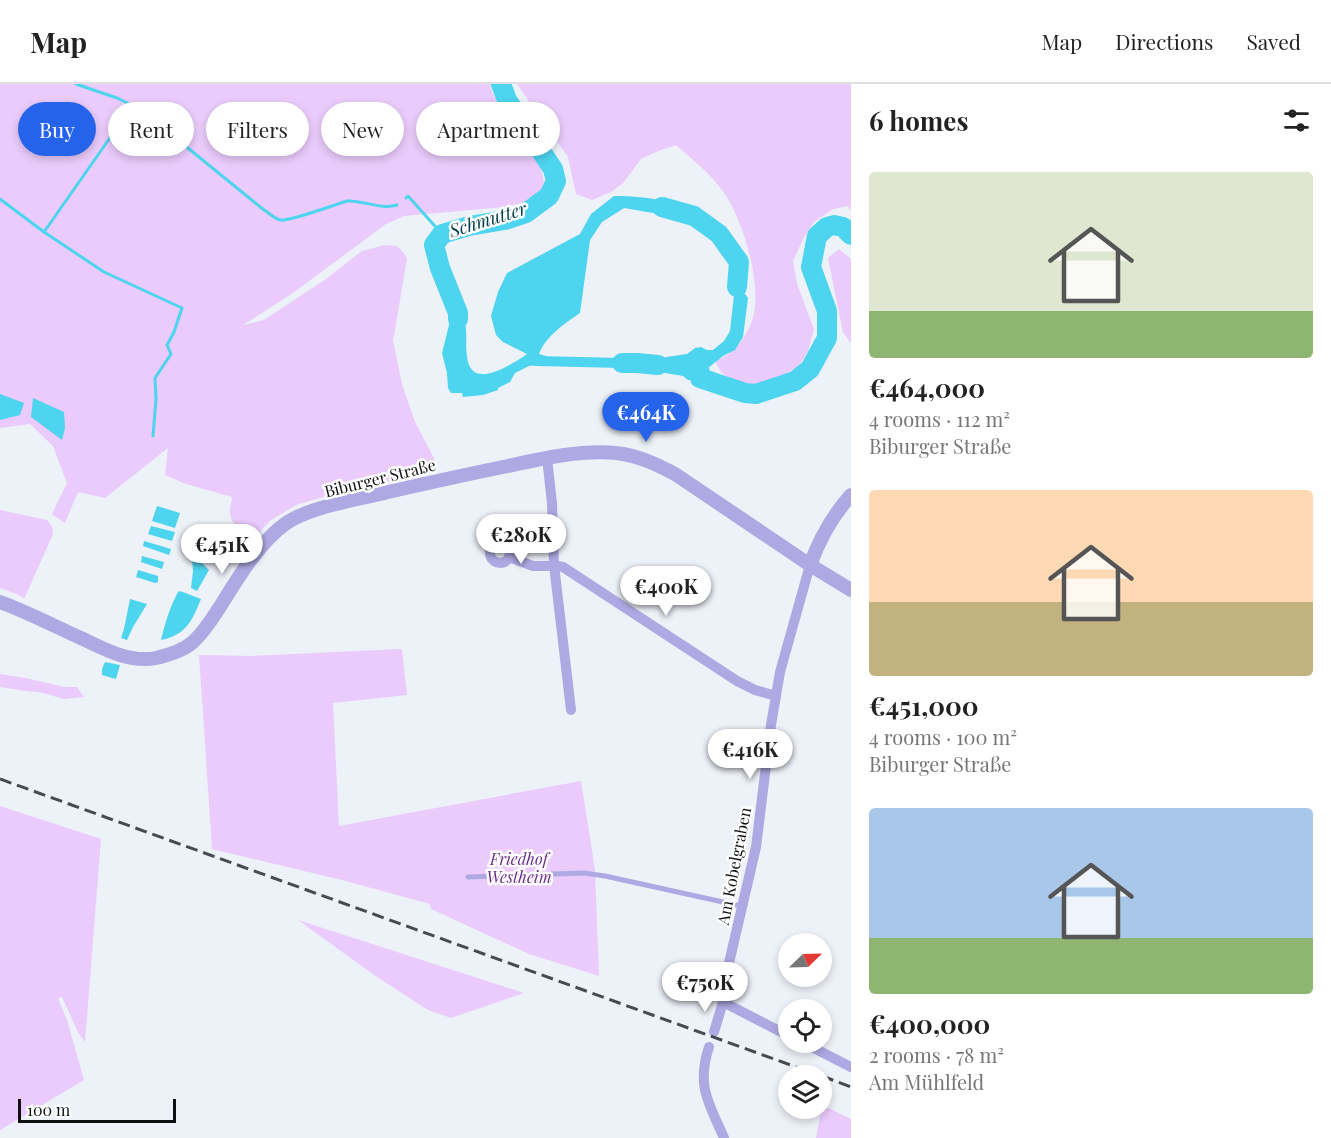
<!DOCTYPE html>
<meta charset="utf-8">
<style>
:root{--surface:#fff;--page:#f6f6f6;--text:#222;--muted:#767676;--line:#e0e0e0;--accent:#2563eb}
body{margin:0;font-family:"Playfair Display",serif;background:var(--page);color:var(--text);height:100vh;display:flex;flex-direction:column;font-size:22px;white-space:nowrap}
*{box-sizing:border-box;margin:0}
p{font-size:20px;color:var(--muted)}
.icon{flex:none;width:33px;height:33px;fill:none;stroke:currentColor;stroke-width:2;stroke-linecap:round;stroke-linejoin:round}
.map{position:relative;flex:1;overflow:hidden}
.details{display:flex;flex-direction:column;background:var(--surface);width:480px}
.details>*{flex:none}
.guide{position:absolute;left:18px;top:18px;width:570px;height:54px;display:flex;gap:12px}
.needle{width:39px;rotate:67deg}
.tools{position:absolute;left:778px;top:849px;display:grid;gap:12px}
.tools a{display:grid;place-items:center;width:54px;height:54px;border-radius:50%;background:var(--surface);box-shadow:0 3px 9px #0003;font-size:30px}
.scale{position:absolute;left:18px;bottom:15px;width:158px;box-sizing:border-box;padding-left:6px;border:3px solid #0e1012;border-top:0;font-size:16px;line-height:21px;white-space:nowrap;color:#0e1012;-webkit-text-stroke:4px #fefefe;paint-order:stroke}
.price{position:absolute;translate:-50% -51px;padding:0 14px;border-radius:21px;background:#fff;color:#222;font-size:20px;line-height:39px;filter:drop-shadow(0 2px 3px #0008)}
.price::after{content:'';position:absolute;left:50%;top:36px;width:18px;height:14px;margin-left:-9px;background:inherit;clip-path:polygon(0 0,100% 0,50% 100%)}
.price.on{background:var(--accent);color:#fff}
ul{padding:0;list-style:none}
li{display:grid;align-content:center;gap:12px;height:318px;padding:0 18px}
li span{display:grid;place-items:center;height:186px;border-radius:6px;color:#555}
li>.icon{margin-inline-start:auto}
span .icon{width:108px;height:108px;fill:#fffc;stroke-width:1}
li b{font-size:26px}
h2{display:flex;justify-content:space-between;align-items:center;height:72px;padding:0 18px;font-size:26px}
.pill{padding:0 21px;border-radius:27px;background:var(--surface);box-shadow:0 3px 9px #0003;font-size:21px;line-height:54px}
.pill.on{background:var(--accent);color:#fff}
header{display:flex;align-items:center;gap:36px;box-sizing:border-box;height:84px;padding:0 30px;background:var(--surface);border-bottom:2px solid var(--line)}
header strong{font-size:28px}
nav{display:flex;gap:33px;margin-inline-start:auto;font-size:21px}
main{display:flex;flex:1;min-height:0}
.map>svg:first-child{display:block}
.green{fill:#eacbfb}
.water{fill:#4dd4ef}
.lines{fill:none;stroke-linecap:round;stroke-linejoin:round}
.stream{stroke:#4dd4ef;stroke-width:3}
.canal{stroke:#4dd4ef;stroke-width:10}
.river{stroke:#4dd4ef;stroke-width:20}
.service{stroke:#aea9e2;stroke-width:5}
.minor{stroke:#aea9e2;stroke-width:10}
.tertiary{stroke:#aea9e2;stroke-width:14}
.rail{stroke:#484a4e;stroke-width:3;stroke-dasharray:12 6;stroke-linecap:butt}
.labels{text-anchor:middle;stroke-width:5;stroke-linejoin:round;paint-order:stroke}
.street-label{font-size:16px;fill:#0e1012;stroke:#fefefe}
.park-label{font-size:16px;font-style:italic;fill:#6b2d87;stroke:#fefefe}
.water-label{font-size:18px;font-style:italic;fill:#003e49;stroke:#fefefe}
</style>
<header>
<strong>Map</strong>
<nav><a>Map</a><a>Directions</a><a>Saved</a></nav>
</header>
<main>
<div class="map">
<svg width="851" height="1054" viewBox="0 0 851 1054">
<rect width="100%" height="100%" fill="#edf1f8"/>
<g class="green">
<path d="M0,0H490L492,8L508,37L540,80L544,98L541,107L526,118L505,123L404,132L386,140L293,209L243,241L264,236L326,195L362,167L385,161L397,162L404,169L407,175L393,257L402,300L415,338L435,376V387L337,409L296,421L271,436L255,453C244,449 231,442 230,429C229,425 232,418 232,413L186,400L165,391L168,364L105,414L78,408L65,439L52,430L67,399L53,362L30,340L0,344Z"/>
<path d="M517,0H851V127L848,122L833,125L814,138L803,155L793,177L797,200L814,245L808,267L799,282L776,296L756,304L737,300L721,288L715,277C722,274 730,270 735,265C740,260 747,249 750,242C766,211 744,138 725,110C712,91 693,76 676,61L658,67L641,75L623,99L611,108L592,116L576,110L568,73Z"/>
<polygon points="839,165 851,175 851,259 843,248 828,174"/>
<polygon points="0,426 47,436 52,443 53,450 25,513 23,514 17,510 0,504"/>
<polygon points="402,565 407,611 333,619 339,742 581,697 595,786 599,892 529,870 431,825 430,820 342,796 212,765 199,571 251,572"/>
<polygon points="0,590 26,594 64,603 77,603 84,613 64,615 39,608 26,607 0,603"/>
<polygon points="0,722 101,755 85,958 78,948 62,913 58,914 67,936 84,996 0,1046"/>
<polygon points="298,836 524,909 451,934 428,926 377,893"/>
<polygon points="822,1021 851,1035 851,1054 816,1054"/>
</g>
<g class="water">
<path d="M614,112C634,112 674,114 689,129L659,130L624,124L602,138L590,156L580,229C564,240 546,252 539,270L549,273V280L529,282L515,289L510,298L498,304V306L483,311L463,313L462,309H451L448,304L447,289L442,269L452,229L450,209C455,217 461,225 464,234C468,246 465,260 467,272C470,308 511,281 527,270L503,258L496,251L491,232L498,208L507,189L580,150L591,130Z"/>
<polygon points="739,178 742,206 748,214 743,253 735,266 723,272 708,284 710,292 715,291 721,301 719,303 713,304 698,296 688,296 683,292 647,286 631,279 647,275 656,278 666,273 687,270 695,264 701,263 707,266 713,266 724,257 730,247 734,211 730,199 731,184"/>
<polygon points="0,310 24,319 20,331 0,336"/>
<polygon points="33,314 64,328 65,344 62,356 31,333"/>
<polygon points="157,422 180,429 175,444 152,437"/>
<polygon points="151,442 175,448 172,457 148,450"/>
<polygon points="144,457 171,465 169,471 143,462"/>
<polygon points="142,472 164,478 162,485 141,478"/>
<polygon points="192,475 195,476 198,475 209,486 197,507 191,504 193,487"/>
<polygon points="138,486 158,492 158,498 155,499 136,493"/>
<path d="M180,507L201,515C192,537 186,551 161,556C165,539 170,523 178,508Z"/>
<polygon points="130,515 147,520 133,543 127,556 121,554 124,545"/>
<polygon points="105,578 120,581 116,595 102,591 102,585"/>
</g>
<g class="lines">
<g class="stream">
<path d="M76,0L117,14L140,25L264,126C269,129 275,135 281,136C291,137 334,121 347,117C363,116 381,126 397,121"/>
<polyline points="406,114 408,112 442,150"/>
<polyline points="0,115 44,148 133,21"/>
<polyline points="44,148 104,188 182,224 174,248 167,261 171,270 155,294 156,315 153,352"/>
</g>
<polyline class="canal" points="536,277 622,279"/>
<g class="river">
<polyline points="662,123 694,132 719,150 739,178 737,203"/>
<polyline points="458,235 458,229 440,184 434,161 442,150 469,142 505,136 526,129 549,112 556,97 553,85 507,16 501,0"/>
<polyline points="622,279 637,279 658,281"/>
<polyline points="700,288 700,294 745,309 756,310 795,297 810,285 827,254 827,227 811,183 817,152 827,143 834,141 843,143 851,151"/>
</g>
<polyline class="service" points="468,793 584,789 605,792 741,822"/>
<g class="minor">
<polyline points="547,374 552,419 554,481 571,626"/>
<circle cx="500" cy="469" r="10"/>
<polyline points="509,473 533,482 558,482 563,483 737,597 755,606 776,612"/>
<polyline points="723,918 789,952"/>
<polyline points="714,948 723,918 729,879 756,763 771,641 780,588 810,481"/>
<polyline points="802,958 851,983"/>
<path d="M709,963C696,1002 709,1019 724,1054"/>
</g>
<g class="tertiary">
<path d="M810,481C820,454 832,432 851,411"/>
<path d="M0,518C28,528 56,543 83,555C106,566 130,579 156,574C169,571 184,566 193,558C206,546 214,532 223,518C239,492 260,458 285,440C310,422 358,416 388,408C428,399 468,390 508,382C544,374 579,366 616,369C637,371 656,380 675,390L810,481L851,506"/>
</g>
<g class="rail">
<polyline points="0,695 821,992"/>
<polyline points="822,992 851,1003"/>
</g>
</g>
<g class="labels">
<g class="street-label">
<text transform="translate(380 394) rotate(-14)" y="6">Biburger Straße</text>
<text transform="translate(734 782) rotate(-79)" y="6">Am Kobelgraben</text>
</g>
<g class="park-label">
<text x="519" y="781">Friedhof<tspan x="519" dy="18">Westheim</tspan></text>
</g>
<g class="water-label">
<text transform="translate(488 136) rotate(-17)" y="6">Schmutter</text>
</g>
</g>
</svg>
<div class="tools">
<a><svg class="needle" viewBox="-14 -14 28 28"><path d="M0-13l5 13h-10z" fill="#e53935"/><path d="M0 13l5-13h-10z" fill="#767676"/></svg></a>
<a><svg class="icon" aria-label="locate" viewBox="0 0 24 24"><circle cx="12" cy="12" r="6"/><path d="M12 2v4M12 18v4M2 12h4M18 12h4"/></svg></a>
<a><svg class="icon" aria-label="layers" viewBox="0 0 24 24"><path d="M12 4l9 5-9 5-9-5zM3 14l9 5 9-5"/></svg></a>
</div>
<div class="scale">100 m</div>
<b class="price on" style="left:646px;top:359px">€464K</b>
<b class="price" style="left:521px;top:481px">€280K</b>
<b class="price" style="left:222px;top:491px">€451K</b>
<b class="price" style="left:666px;top:533px">€400K</b>
<b class="price" style="left:750px;top:696px">€416K</b>
<b class="price" style="left:705px;top:929px">€750K</b>
<div class="guide">
<a class="pill on">Buy</a>
<a class="pill">Rent</a>
<a class="pill">Filters</a>
<a class="pill">New</a>
<a class="pill">Apartment</a>
</div>
</div>
<section class="details">
<h2>6 homes<svg class="icon" aria-label="filters" viewBox="0 0 24 24"><path d="M4 7h16M4 17h16"/><circle cx="9" cy="7" r="2"/><circle cx="15" cy="17" r="2"/></svg></h2>
<ul>
<li><span style="background:linear-gradient(#dfe7d0 75%,#8fb573 0)"><svg class="icon" aria-label="home" viewBox="0 0 24 24"><path d="M3 11l9-7 9 7M6 9v11h12V9"/></svg></span><div><b>€464,000</b><p>4 rooms · 112 m²</p><p>Biburger Straße</p></div></li>
<li><span style="background:linear-gradient(#ffd9b3 60%,#c2b280 0)"><svg class="icon" aria-label="home" viewBox="0 0 24 24"><path d="M3 11l9-7 9 7M6 9v11h12V9"/></svg></span><div><b>€451,000</b><p>4 rooms · 100 m²</p><p>Biburger Straße</p></div></li>
<li><span style="background:linear-gradient(#a9c7e8 70%,#8fb573 0)"><svg class="icon" aria-label="home" viewBox="0 0 24 24"><path d="M3 11l9-7 9 7M6 9v11h12V9"/></svg></span><div><b>€400,000</b><p>2 rooms · 78 m²</p><p>Am Mühlfeld</p></div></li>
</ul>
</section>
</main>
